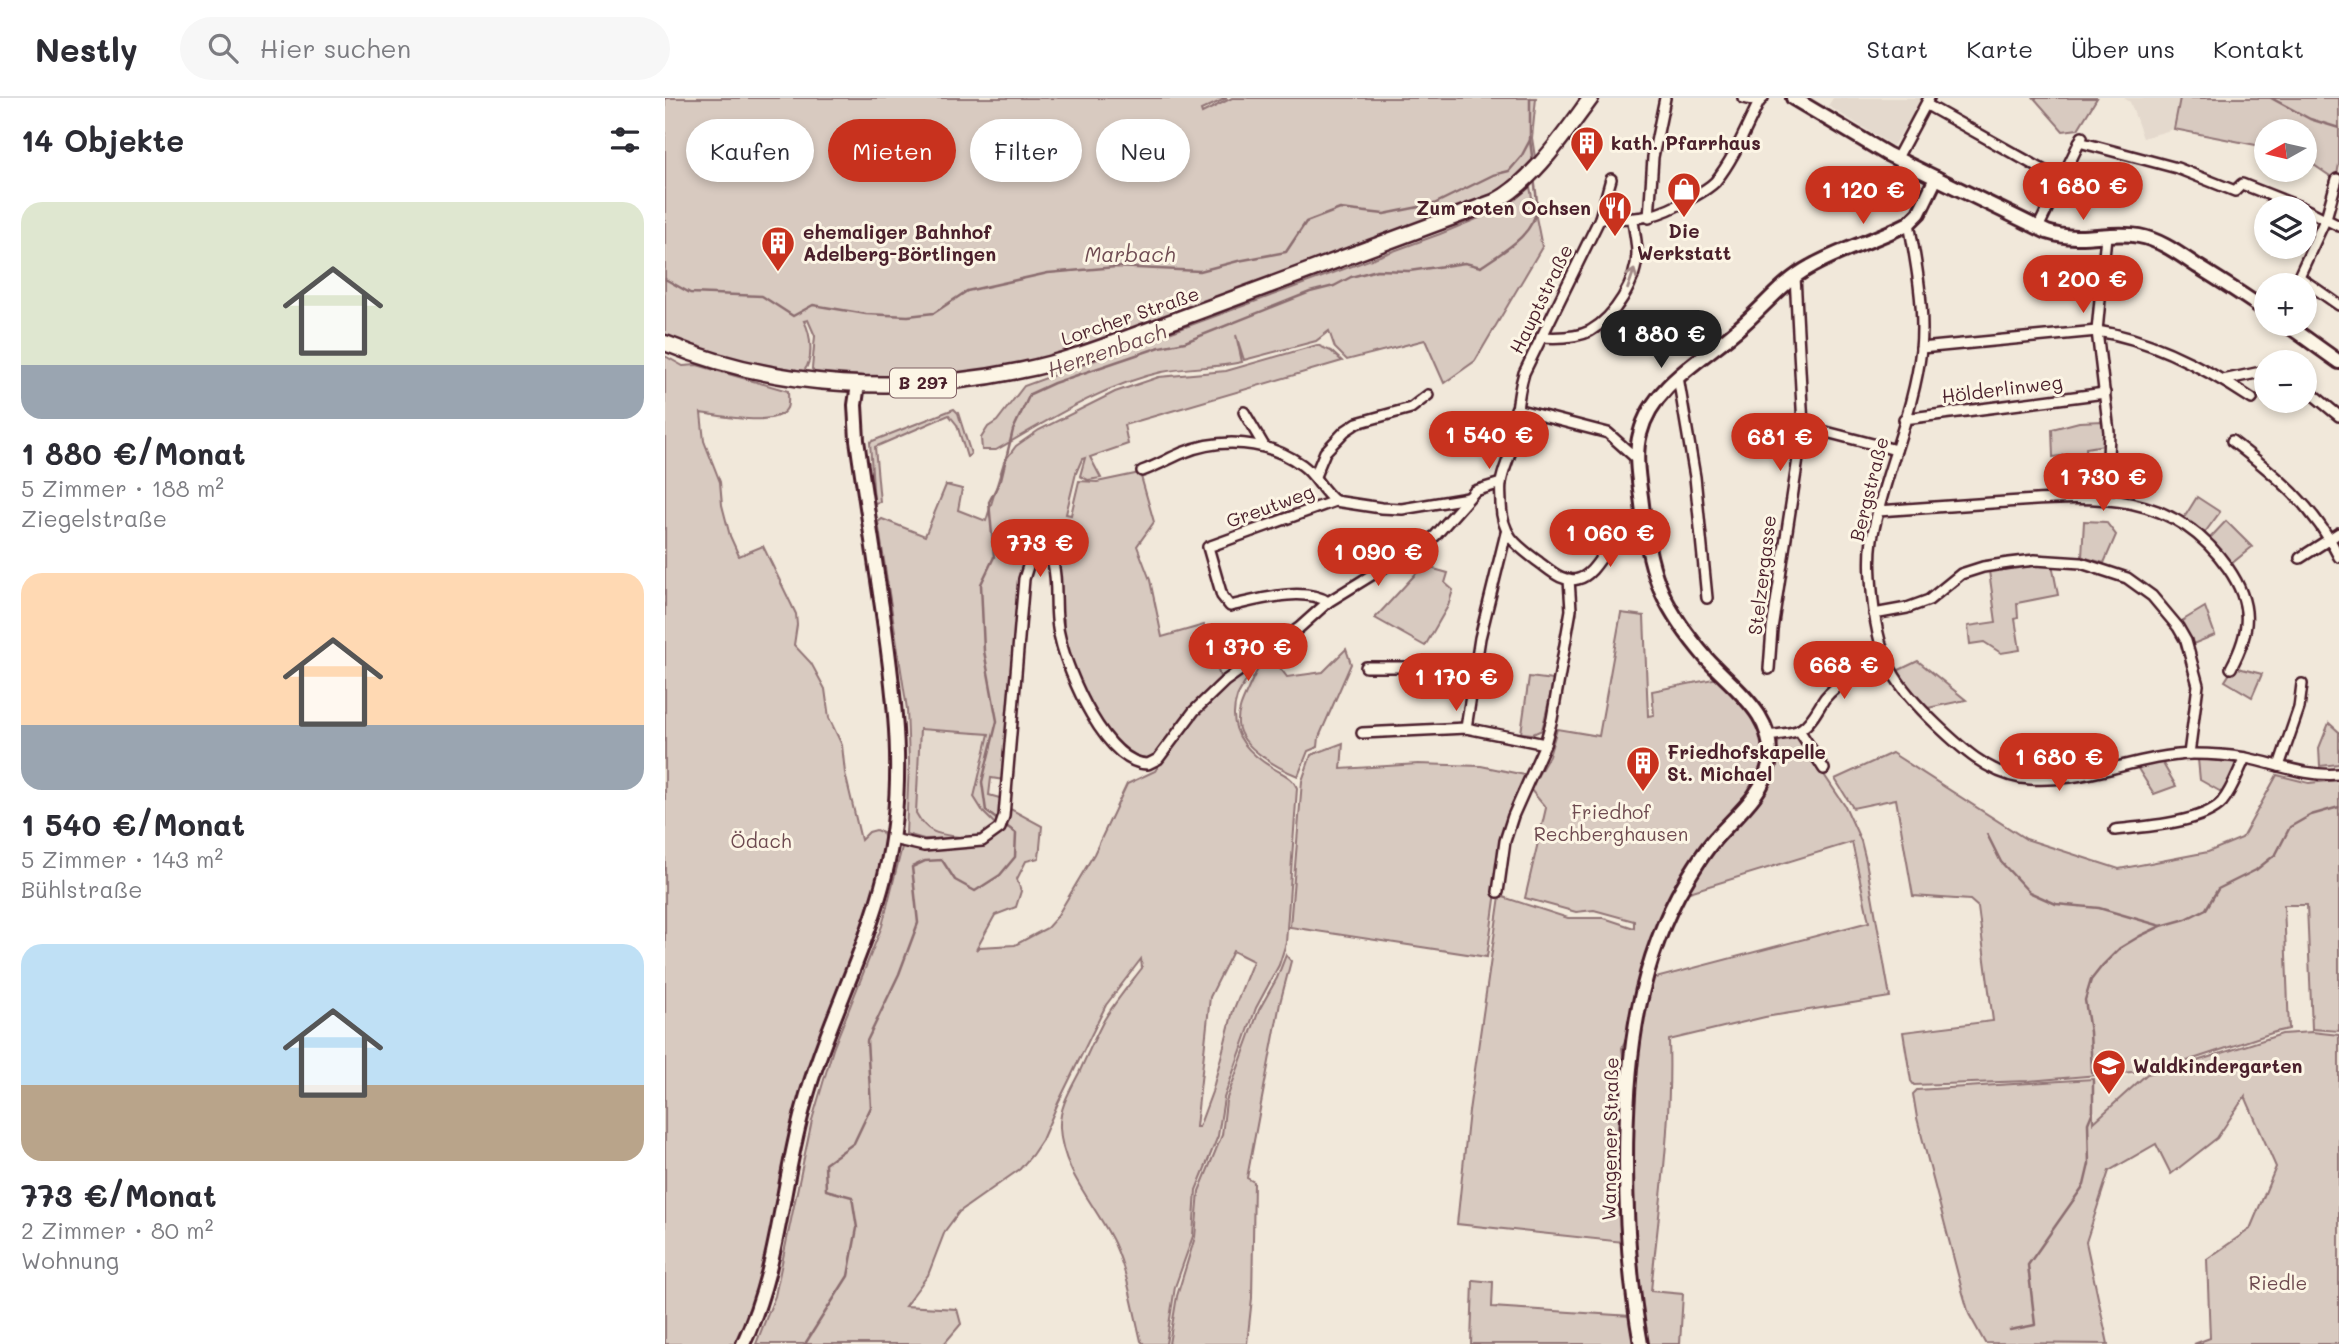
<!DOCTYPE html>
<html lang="de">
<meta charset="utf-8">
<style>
:root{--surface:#fff;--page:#f7f7f7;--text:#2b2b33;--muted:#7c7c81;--line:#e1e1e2;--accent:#c8321e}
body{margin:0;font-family:Mali,sans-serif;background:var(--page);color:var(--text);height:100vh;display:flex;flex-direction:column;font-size:26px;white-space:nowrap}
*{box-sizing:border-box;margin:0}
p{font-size:23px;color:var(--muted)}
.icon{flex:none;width:38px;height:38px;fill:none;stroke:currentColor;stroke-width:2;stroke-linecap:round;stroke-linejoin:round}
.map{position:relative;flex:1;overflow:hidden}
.sheet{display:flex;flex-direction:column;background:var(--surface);width:665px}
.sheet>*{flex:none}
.guide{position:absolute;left:21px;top:21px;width:665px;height:63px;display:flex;gap:14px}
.needle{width:46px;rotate:262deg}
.buttons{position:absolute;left:1589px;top:21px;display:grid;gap:14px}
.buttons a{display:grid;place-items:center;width:63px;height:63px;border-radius:50%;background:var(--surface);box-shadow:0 4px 10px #0003;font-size:35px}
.price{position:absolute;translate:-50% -60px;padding:0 16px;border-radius:24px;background:var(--accent);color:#fff;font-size:23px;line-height:46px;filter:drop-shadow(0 2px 4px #0008)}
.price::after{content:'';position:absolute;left:50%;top:42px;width:21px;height:16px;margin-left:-10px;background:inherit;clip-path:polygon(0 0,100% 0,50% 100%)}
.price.active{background:#222;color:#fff}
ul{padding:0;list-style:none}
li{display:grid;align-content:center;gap:14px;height:371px;padding:0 21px}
li span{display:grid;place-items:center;height:217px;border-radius:21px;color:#555}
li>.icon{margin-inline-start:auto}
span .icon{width:126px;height:126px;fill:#fffc;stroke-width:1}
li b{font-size:30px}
h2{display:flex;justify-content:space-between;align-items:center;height:84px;padding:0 21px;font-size:30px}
.chip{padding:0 24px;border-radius:32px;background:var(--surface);box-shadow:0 4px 10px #0003;font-size:24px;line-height:63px}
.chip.active{background:var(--accent);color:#fff}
header{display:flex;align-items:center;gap:42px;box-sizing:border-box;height:98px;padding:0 35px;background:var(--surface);border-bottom:2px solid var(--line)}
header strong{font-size:33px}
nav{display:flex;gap:38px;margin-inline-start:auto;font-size:24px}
.search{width:490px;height:63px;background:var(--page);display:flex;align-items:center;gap:18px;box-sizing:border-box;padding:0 24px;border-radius:38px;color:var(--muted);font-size:26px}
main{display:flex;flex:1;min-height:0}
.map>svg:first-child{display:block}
.built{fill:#e4d9cd}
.green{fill:#d8cac0;stroke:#917476;stroke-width:2;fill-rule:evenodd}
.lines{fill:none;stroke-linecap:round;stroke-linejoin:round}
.stream{stroke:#8b6d6f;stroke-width:2.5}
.street-casing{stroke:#4a1f2b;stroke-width:14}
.secondary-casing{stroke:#4a1f2b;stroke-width:18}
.primary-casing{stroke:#4a1f2b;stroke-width:19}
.street{stroke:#fcf5e5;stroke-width:9}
.secondary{stroke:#fcf5e5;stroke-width:12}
.primary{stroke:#fcf5e5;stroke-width:14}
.oneway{stroke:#a38a88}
.labels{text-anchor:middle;stroke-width:6;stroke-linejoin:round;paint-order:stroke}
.shield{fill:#fcf5e5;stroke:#7f5f63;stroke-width:2}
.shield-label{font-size:18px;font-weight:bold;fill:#4a1f2b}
.poi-label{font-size:19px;font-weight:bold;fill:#4a1f2b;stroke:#fcf5e5;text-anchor:start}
.street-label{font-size:19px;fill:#4a1f2b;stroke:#fcf5e5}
.park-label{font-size:19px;fill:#6e4a50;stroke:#fcf5e5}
.water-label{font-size:21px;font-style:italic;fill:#704c53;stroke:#fcf5e5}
</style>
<header>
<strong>Nestly</strong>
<div class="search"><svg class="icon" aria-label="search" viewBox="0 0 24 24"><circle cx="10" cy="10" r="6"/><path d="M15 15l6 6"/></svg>Hier suchen</div>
<nav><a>Start</a><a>Karte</a><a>Über uns</a><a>Kontakt</a></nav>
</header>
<main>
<section class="sheet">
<h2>14 Objekte<svg class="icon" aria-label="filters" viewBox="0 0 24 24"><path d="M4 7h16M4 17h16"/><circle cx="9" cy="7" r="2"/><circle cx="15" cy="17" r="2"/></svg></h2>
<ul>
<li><span style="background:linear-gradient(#dfe7d0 75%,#9aa5b1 0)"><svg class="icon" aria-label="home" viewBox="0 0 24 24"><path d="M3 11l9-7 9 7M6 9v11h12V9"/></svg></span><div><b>1 880 €/Monat</b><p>5 Zimmer · 188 m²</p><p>Ziegelstraße</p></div></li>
<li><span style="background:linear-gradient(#ffd9b3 70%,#9aa5b1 0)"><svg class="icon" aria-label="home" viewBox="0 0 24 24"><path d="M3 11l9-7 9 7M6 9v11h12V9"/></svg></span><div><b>1 540 €/Monat</b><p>5 Zimmer · 143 m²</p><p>Bühlstraße</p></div></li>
<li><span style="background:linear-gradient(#bfe0f5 65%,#b9a48a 0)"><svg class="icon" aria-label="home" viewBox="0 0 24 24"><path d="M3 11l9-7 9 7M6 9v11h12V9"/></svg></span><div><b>773 €/Monat</b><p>2 Zimmer · 80 m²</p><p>Wohnung</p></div></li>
</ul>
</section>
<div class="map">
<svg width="1674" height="1246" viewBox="0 0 1674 1246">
<rect width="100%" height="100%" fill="#f1e8da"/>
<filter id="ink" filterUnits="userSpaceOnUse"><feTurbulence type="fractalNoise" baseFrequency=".0143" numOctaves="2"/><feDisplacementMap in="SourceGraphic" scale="14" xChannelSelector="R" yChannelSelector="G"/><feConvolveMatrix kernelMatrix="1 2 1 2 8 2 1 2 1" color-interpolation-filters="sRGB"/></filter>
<g filter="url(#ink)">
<g class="built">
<polygon points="1168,0 1259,0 1228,48 1163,8"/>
<polygon points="1459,0 1515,0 1509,31 1478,40 1465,4"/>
<polygon points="254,631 324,636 309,699 319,715 333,729 318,740 302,740 268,735 257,727 250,715"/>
<polygon points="1482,976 1427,1026 1430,1014 1428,981"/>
</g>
<g class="green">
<path d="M0,0H562L536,12L537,15L567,0H871L867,40L870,59L843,86L825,98L404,255L327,272L287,276L212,279L149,274L147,271L150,238L143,222L139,223C146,236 149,261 139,273C88,266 49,258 0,240Z"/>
<polygon points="1369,0 1432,0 1413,31 1398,33"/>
<polygon points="1515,0 1674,0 1674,66 1671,82 1640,61 1640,33 1601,33 1601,49 1509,31"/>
<path d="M865,89L877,149L810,263L779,285L760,242L682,262L670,250L664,233L651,243L579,262L571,237L577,264C551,270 523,269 497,274C438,287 382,323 331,352H317L316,340L323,329L332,323L359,288L775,136L841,109Z"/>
<path d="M652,247L666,253L677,263L459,327L463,346L425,359L436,380L423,382L415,378L420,360L417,361L411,375L401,416L406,417L414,383L432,384L475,375L489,424L472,448L485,482L497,539L539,527L556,582C542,593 529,607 518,621C508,633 499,656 483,661C449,671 401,563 399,538C398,532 399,526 399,521L395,520L386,461L362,465L339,682L326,680L324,697L338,701L333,729L319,715L309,699L324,636L255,631L251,715C264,739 277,736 302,740L259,741L241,736L244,664L242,611L213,424L217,421L260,438L281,387L297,391L293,412L321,423L339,364L351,348L374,332L450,294L494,279L561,273Z"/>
<path d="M0,258L18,268L32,267L123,293C123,298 124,305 122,310C112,330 55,318 36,315L39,343L55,384L57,407L65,438L74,458L98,448L131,516L132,527L129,547L146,565L160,591L164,620L177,647L180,675L196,742L204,734L211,732L218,735L222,748L205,819L175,895L103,1163L74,1246H0Z"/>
<polygon points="289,311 293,315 306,356 302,359 292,327 284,317 210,349 215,404 209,405 205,344"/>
<polygon points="1438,323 1439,347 1421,350 1421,354 1388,359 1387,331 1414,324"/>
<polygon points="1532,399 1555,414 1538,437 1517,423"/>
<polygon points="1419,423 1441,424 1451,437 1439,465 1417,459"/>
<polygon points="1561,423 1587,449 1566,466 1544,441"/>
<polygon points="1387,466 1393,497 1352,505 1353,520 1350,521 1355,552 1336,555 1319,544 1305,546 1303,528 1331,524 1324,473"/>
<polygon points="758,468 783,475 780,485 788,492 783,508 760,548 710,520"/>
<polygon points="1540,509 1550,537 1528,546 1515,524"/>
<polygon points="956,515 979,518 983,618 989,617 987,593 1053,580 1086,617 1093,629 1097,640 1096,667 1081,697 1029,762 957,950 960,971 958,1144 792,1126 804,1013 835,798 903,820 939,820 969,830 969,823 929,812 911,814 860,800 881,710 865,691 884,658 892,631 934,638"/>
<path d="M681,551L686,566L654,639L653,649L643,653L633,678C613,670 575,649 573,626C572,613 579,600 584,589C590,576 594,566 606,558L622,579L658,574Z"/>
<polygon points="1253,563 1301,602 1263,610 1245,593 1232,573"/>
<polygon points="1569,569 1597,576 1587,599 1560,583"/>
<path d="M581,573L584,575C582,584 575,591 572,599C561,632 581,654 608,670C617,676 628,679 632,690L621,845L614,867L591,910L559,1000L553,1038L531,1092L528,1138L510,1189L501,1246H479L476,1243C468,1210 463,1176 449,1145C431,1107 397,1074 395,1030C394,1010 405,992 414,975C422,957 430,939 439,922C450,904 464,887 477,870L476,861L441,907L393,1005L377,1042L367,1057L355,1071L294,1114L280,1133L263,1177L240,1208L292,1211L296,1226L279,1246H91L110,1198L147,1022L168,951L217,828L237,749L244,747L257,753L318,745L325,741L342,709L377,728L374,760L361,763L352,781L356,793L351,809L330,817L311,852L314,849L350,847L382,830L391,820L429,756L462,686L490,673L531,615L547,597L577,574ZM568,853L588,863L568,913L547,994L534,1029H531L545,899Z"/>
<polygon points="864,579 889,582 877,632 868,636 856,635"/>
<polygon points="1664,625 1674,634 1674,666 1655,668 1654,650"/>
<path d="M1129,637L1133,638L1180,708L1196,743L1201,763L1225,899L1100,919L1004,942C1007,1026 994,1110 986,1193L1018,1196L1015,1246H979C964,1158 960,1066 967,978C970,946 978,913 983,882L1204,824L1187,744L1018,796L1037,766L1106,681L1113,644Z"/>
<polygon points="678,645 676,671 753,666 816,668 860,677 840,729 822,859 625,829 637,683 646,657"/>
<polygon points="1227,655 1361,741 1454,771 1543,754 1577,740 1612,677 1644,685 1674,682 1674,933 1647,931 1642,807 1619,807 1624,931 1610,934 1513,966 1479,973 1364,983 1249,987 1246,983 1238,934 1328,923 1313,809 1305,802 1248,798 1231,701 1188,710 1170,681"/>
<polygon points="1533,661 1574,665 1558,695 1535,682"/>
<polygon points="1497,664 1511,688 1489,696 1472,669"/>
<polygon points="621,857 626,863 615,905 582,1080 589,1084 587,1200 582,1246 504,1246 512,1198 530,1139 534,1093 557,1037 561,1003 594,912 612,880"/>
<polygon points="1647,934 1674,937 1674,1246 1529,1246 1545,1240 1542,1161 1585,1131 1611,1069 1580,998 1552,1040 1506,1076 1491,1046 1444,1073 1421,1144 1443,1246 1320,1245 1304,1216 1297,1192 1252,1020 1248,996 1252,992 1428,981 1428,1025 1482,976 1516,968 1617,936"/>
<polygon points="808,1182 828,1184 827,1209 966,1218 971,1246 806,1246"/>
</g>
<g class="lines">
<g class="stream">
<polyline points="1606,0 1645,21 1674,30"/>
<polyline points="865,42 868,66"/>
<polyline points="0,181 25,195 97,198 128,218 148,207 201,216 243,218 269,215 302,193 383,175 451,169 535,173 573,163 621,154 641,124 675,111 719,116 769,106 828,77 844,73 856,59 865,42 865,0"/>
<path d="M334,723L321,713L317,684L332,623L319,553L316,486L329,459L324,404L336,381L348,332L365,296L389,285L495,249L520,244L645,194L669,188L686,179L712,172L744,173L800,165L816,169C837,154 870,137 872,108C872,99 870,89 869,80"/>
<polyline points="1322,736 1336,764 1364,794 1391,806 1434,810 1496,828"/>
<polyline points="1427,975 1425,934 1420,902 1426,882 1437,868 1455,850 1475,838 1496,828 1521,821 1541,811 1553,791 1591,772 1611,756 1625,729 1646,717 1674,709"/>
<polyline points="1345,1232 1370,1227 1363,1167 1419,1087 1424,1066 1423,1025 1428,1013 1428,983"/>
<polyline points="140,1246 183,1178 192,1130 187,1099 161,1092 160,1066 189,1045 206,1009 202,943 234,876 253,825 247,769 260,763 277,762 290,782 310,793 335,777 350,759 351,735 340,727"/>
</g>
<g class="street-casing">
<g id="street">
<polyline points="1078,0 1094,4"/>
<polyline points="1262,7 1396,82"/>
<polyline points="1414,44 1512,70 1570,93 1577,86 1638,110"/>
<polyline points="1232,60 1264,0"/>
<path d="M946,81L935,120L859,275C851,301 852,323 847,349C844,361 838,372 836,385C835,391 836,399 836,406C837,438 851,447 875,465C886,473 898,485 913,481C937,475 944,428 979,423"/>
<polyline points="1640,111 1674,128"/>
<path d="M935,120C976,122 992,120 1028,99C1035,95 1044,90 1050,84C1069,61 1081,30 1094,4L1098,0"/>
<polyline points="984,120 988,59 1000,0"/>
<path d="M1244,125C1251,163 1260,212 1256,251C1249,316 1218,377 1207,441C1204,462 1206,483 1208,504C1214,563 1230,587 1272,627C1295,649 1323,675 1356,680C1414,688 1471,657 1528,656C1546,656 1563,657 1581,660C1612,666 1642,679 1674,676"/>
<polyline points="1373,130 1417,39"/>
<polyline points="1441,138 1432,233 1444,334 1442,386"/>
<polyline points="1634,179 1674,207"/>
<polyline points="1630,187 1661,120 1672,81"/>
<path d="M876,239C892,240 911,240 925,233C950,219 972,183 972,155C972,144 969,133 968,122"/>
<path d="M1256,250L1432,233C1487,241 1542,271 1587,301"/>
<polyline points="1013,279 1030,379 1042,500"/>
<polyline points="1558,282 1601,273"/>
<polyline points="1640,290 1674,318"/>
<polyline points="851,311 943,335 973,362"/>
<polyline points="579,314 599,348"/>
<polyline points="1239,321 1440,295"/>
<polyline points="1138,328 1231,352"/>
<path d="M1567,343C1610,376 1650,409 1674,459"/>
<path d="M477,373C491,368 503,361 517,355C556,339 602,342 637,367C651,377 656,392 670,403"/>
<polyline points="650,378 660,354 680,333 692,325 746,310 763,297"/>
<path d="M1213,413C1256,410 1298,407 1341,404C1427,398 1507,390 1563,470C1588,506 1586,533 1566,570"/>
<polyline points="1635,460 1674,435"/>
<path d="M663,504C638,488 593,502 565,508L557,498L543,449L670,403L716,410L737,411L803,400"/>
<polyline points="1209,516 1242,510 1264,502 1296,476 1318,469 1344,465 1370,462 1416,465 1462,480 1487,498 1513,529 1521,543 1533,587 1524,656"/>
<polyline points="701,569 746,569 753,566 809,575"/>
<polyline points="1104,571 1107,531 1138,328 1130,178"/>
<polyline points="801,630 815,540 841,435"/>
<polyline points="1134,632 1159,671"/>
<polyline points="697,635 801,630 880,646"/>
<path d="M1104,638C1114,636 1128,636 1136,631C1147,624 1153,610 1160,600C1175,582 1199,572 1221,565"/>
<polyline points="1614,668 1634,610 1637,586"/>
<path d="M1450,732C1477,729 1538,725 1557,704C1567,692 1573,674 1580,660"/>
<path d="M228,741L259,748L317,743L335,730L339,718L359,481L364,465L368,460L381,459L388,465C394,489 388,516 395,540C403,576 441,666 483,666L493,661L529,613L560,583L634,530L663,504L770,438L810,393L836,385"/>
<polyline points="833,794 840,743 848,718 880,646 887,621 906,512 904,481"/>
</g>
</g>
<g class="secondary-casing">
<g id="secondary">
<path d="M1128,0L1222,56L1382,134C1419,146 1441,132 1474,138C1496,142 1514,156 1532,168C1556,183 1579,197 1601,213"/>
<polyline points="1621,226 1674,264"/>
<path d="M78,1246C114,1171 116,1090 138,1011C159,931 200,857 220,777C242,688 230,599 217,509C209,454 200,398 192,342L190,307L193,286"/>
<path d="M976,1246C965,1186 961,1126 961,1065C961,972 969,881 1013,797C1024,778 1036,757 1050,741C1069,719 1099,696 1104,666C1112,618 1070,592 1042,561C1000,512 985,480 978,416C976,391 968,361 975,336C987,287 1039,261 1074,230C1098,210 1117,184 1145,169C1176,151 1212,142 1244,125L1254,115L1271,80"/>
</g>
</g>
<g class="primary-casing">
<path id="primary" d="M0,245C112,291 240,297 358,272C394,265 430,252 465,239L829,104C868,84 900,35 926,0"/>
</g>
<use href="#street" class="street"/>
<use href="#secondary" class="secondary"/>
<use href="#primary" class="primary"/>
</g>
<defs><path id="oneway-shaft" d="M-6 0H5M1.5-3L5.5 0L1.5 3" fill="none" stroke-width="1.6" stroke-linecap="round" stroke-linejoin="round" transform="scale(1.75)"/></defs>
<use class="oneway" href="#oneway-shaft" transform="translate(966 181) rotate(-71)"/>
</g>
<defs>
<g id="building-pin" transform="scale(1.75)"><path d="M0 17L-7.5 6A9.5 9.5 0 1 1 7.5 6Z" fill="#c8321e" stroke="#fcf5e5"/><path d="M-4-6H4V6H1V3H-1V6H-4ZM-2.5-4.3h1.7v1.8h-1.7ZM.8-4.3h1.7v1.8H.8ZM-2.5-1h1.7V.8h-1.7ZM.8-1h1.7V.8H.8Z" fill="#fff"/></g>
<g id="shop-pin" transform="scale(1.75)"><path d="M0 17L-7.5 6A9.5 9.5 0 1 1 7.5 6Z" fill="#c8321e" stroke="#fcf5e5"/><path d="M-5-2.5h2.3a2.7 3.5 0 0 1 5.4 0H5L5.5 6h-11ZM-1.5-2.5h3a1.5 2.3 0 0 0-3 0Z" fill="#fff"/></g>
<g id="restaurant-pin" transform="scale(1.75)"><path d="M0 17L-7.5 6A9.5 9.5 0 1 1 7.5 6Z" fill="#c8321e" stroke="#fcf5e5"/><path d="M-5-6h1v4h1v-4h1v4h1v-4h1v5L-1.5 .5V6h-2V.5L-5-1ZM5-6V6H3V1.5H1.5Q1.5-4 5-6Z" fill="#fff"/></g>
<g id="school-pin" transform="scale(1.75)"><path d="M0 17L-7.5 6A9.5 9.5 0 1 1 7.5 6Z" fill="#c8321e" stroke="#fcf5e5"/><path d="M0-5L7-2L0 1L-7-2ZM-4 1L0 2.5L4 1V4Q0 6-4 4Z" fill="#fff"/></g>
</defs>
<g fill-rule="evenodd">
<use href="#building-pin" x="922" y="45"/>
<use href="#shop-pin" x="1019" y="91"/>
<use href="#restaurant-pin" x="950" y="110"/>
<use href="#building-pin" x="113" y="145"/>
<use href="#building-pin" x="978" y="665"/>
<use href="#school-pin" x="1444" y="968"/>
</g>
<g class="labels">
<rect class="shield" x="225" y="270.5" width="66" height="29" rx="5"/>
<g class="shield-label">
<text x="258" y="291">B 297</text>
</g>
<g class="poi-label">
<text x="946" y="52">kath. Pfarrhaus</text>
<text x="926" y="117" text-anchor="end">Zum roten Ochsen</text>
<text x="1019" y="140" text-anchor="middle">Die<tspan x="1019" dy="22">Werkstatt</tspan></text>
<text x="138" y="141">ehemaliger Bahnhof<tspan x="138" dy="22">Adelberg-Börtlingen</tspan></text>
<text x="1002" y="661">Friedhofskapelle<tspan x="1002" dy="22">St. Michael</tspan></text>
<text x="1468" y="975">Waldkindergarten</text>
</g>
<g class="street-label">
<text transform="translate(876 201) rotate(-64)" y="7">Hauptstraße</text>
<text transform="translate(465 218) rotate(-19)" y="7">Lorcher Straße</text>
<text transform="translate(1337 291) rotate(-7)" y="7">Hölderlinweg</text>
<text transform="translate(1204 391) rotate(-76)" y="7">Bergstraße</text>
<text transform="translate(605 408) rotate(-20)" y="7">Greutweg</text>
<text transform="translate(1097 477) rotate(-83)" y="7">Stelzergasse</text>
<text transform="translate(945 1041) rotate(-89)" y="7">Wangener Straße</text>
</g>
<g class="park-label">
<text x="946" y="721">Friedhof<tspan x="946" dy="22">Rechberghausen</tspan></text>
<text x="96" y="750">Ödach</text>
<text x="1613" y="1192">Riedle</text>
</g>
<g class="water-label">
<text x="465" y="164">Marbach</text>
<text transform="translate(442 253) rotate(-19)" y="7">Herrenbach</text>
</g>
</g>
</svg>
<div class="buttons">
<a><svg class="needle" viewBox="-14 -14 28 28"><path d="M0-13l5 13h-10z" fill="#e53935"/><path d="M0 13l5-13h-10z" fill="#7c7c81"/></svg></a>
<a><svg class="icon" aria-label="layers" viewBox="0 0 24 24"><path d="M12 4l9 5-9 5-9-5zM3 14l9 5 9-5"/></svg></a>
<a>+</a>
<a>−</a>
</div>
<b class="price" style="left:1418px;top:124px">1 680 €</b>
<b class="price" style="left:1198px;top:128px">1 120 €</b>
<b class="price" style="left:1418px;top:217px">1 200 €</b>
<b class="price active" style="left:996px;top:272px">1 880 €</b>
<b class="price" style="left:824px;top:373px">1 540 €</b>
<b class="price" style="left:1115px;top:375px">681 €</b>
<b class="price" style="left:1438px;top:415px">1 730 €</b>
<b class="price" style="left:945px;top:471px">1 060 €</b>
<b class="price" style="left:375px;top:481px">773 €</b>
<b class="price" style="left:713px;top:490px">1 090 €</b>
<b class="price" style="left:583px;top:585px">1 370 €</b>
<b class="price" style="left:1179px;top:603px">668 €</b>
<b class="price" style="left:791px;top:615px">1 170 €</b>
<b class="price" style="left:1394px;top:695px">1 680 €</b>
<div class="guide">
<a class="chip">Kaufen</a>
<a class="chip active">Mieten</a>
<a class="chip">Filter</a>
<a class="chip">Neu</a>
</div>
</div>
</main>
